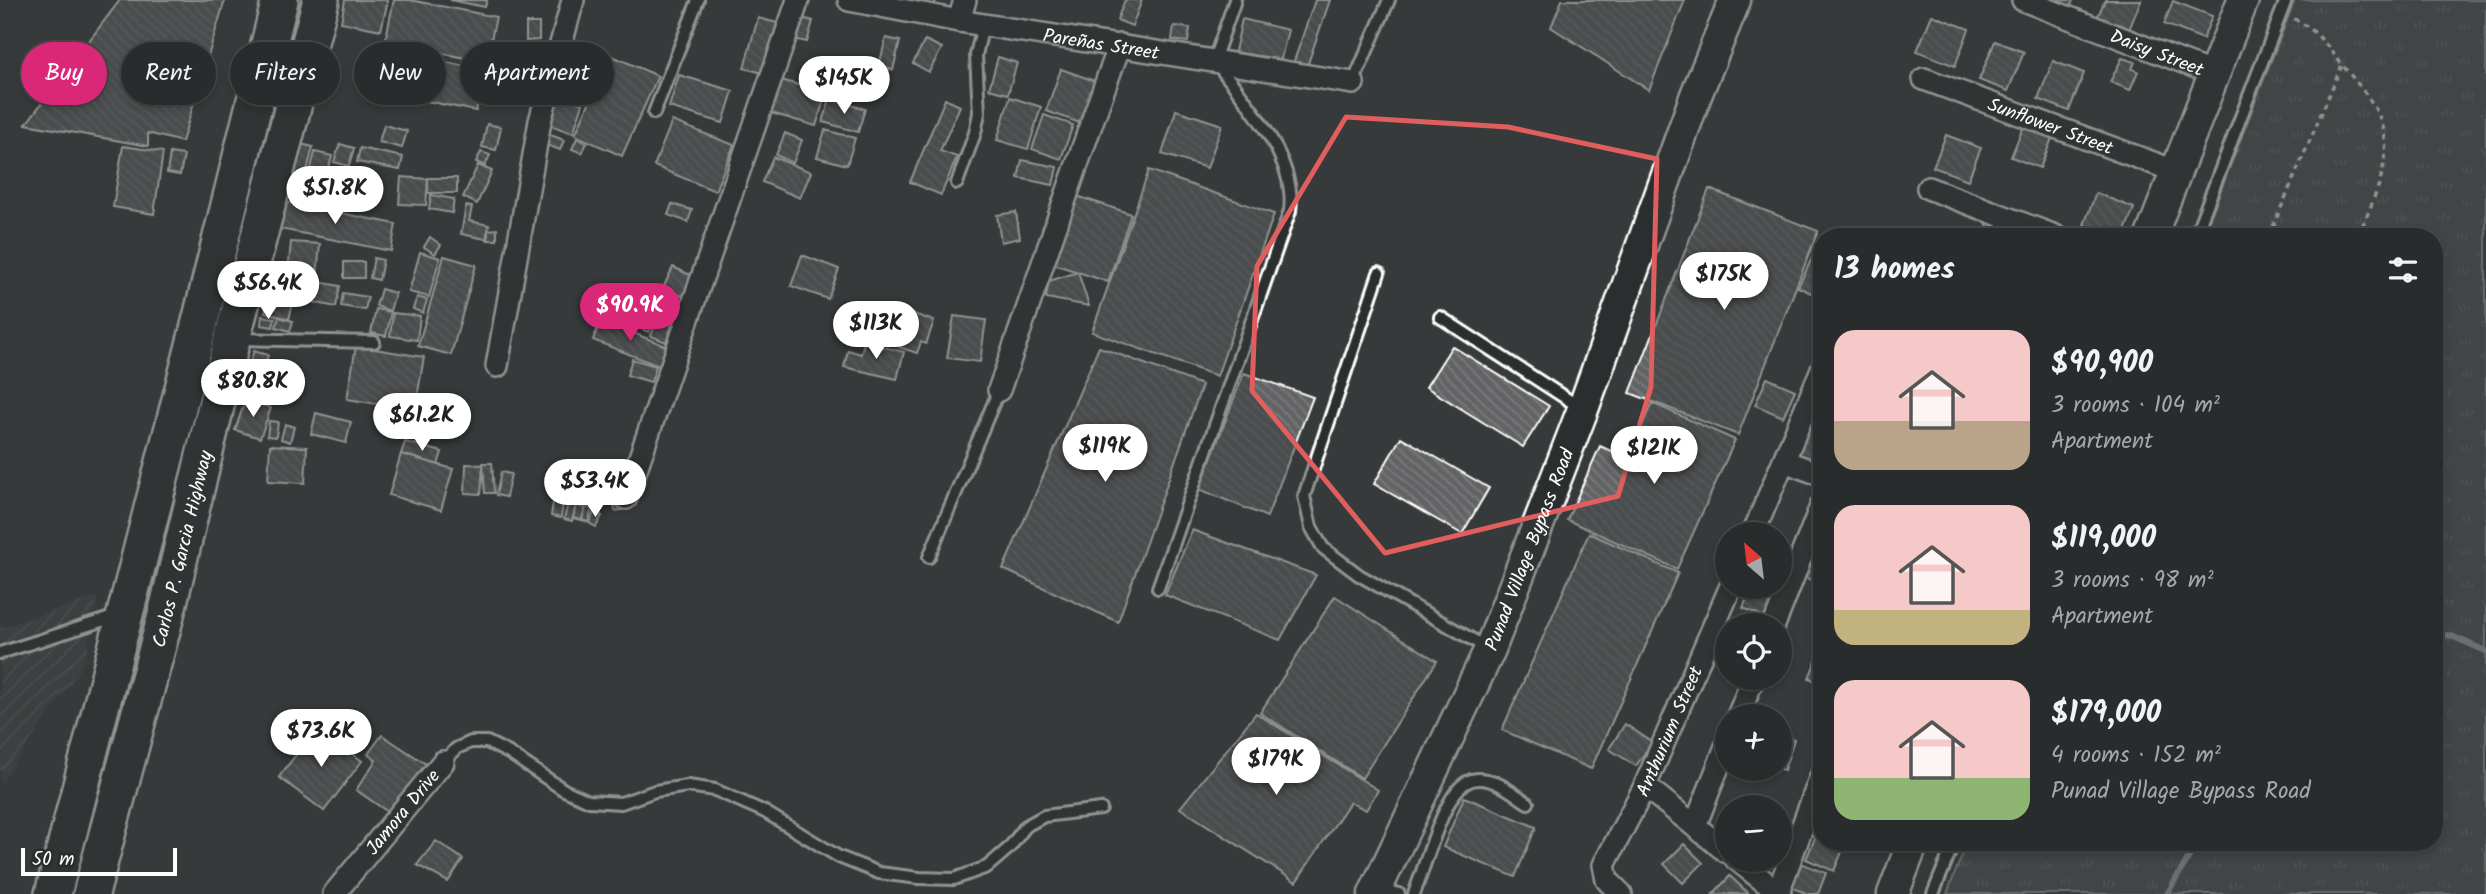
<!DOCTYPE html>
<meta charset="utf-8">
<style>
:root{--surface:#292c2c;--page:#353838;--text:#f1f3f6;--muted:#a5a7a9;--line:#454848;--accent:#db2777}
body{margin:0;font-family:Kalam,sans-serif;background:var(--page);color:var(--text);height:100vh;display:flex;flex-direction:column;font-size:26px;white-space:nowrap}
*{box-sizing:border-box;margin:0}
p{font-size:23px;color:var(--muted)}
.icon{flex:none;width:38px;height:38px;fill:none;stroke:currentColor;stroke-width:2;stroke-linecap:round;stroke-linejoin:round}
.map{position:relative;flex:1;overflow:hidden}
.drawer{position:absolute;left:1813px;top:228px;width:630px;height:623px;display:flex;flex-direction:column;background:var(--surface);border-radius:28px;box-shadow:0 4px 10px #0003,0 0 0 2px var(--line)}
.drawer>*{flex:none}
.top-card{position:absolute;left:21px;top:42px;width:665px;height:63px;display:flex;gap:14px}
.needle{width:46px;rotate:332deg}
.fabs{position:absolute;left:1715px;top:522px;display:grid;gap:14px}
.fabs a{display:grid;place-items:center;width:77px;height:77px;border-radius:50%;background:var(--surface);box-shadow:0 4px 10px #0003,0 0 0 2px var(--line);font-size:35px}
.scale{position:absolute;left:21px;bottom:18px;width:156px;box-sizing:border-box;padding-left:7px;border:4px solid #fff;border-top:0;font-size:19px;line-height:24px;white-space:nowrap;color:#fff;-webkit-text-stroke:5px #2a2d2e;paint-order:stroke}
.price{position:absolute;translate:-50% -60px;padding:0 16px;border-radius:24px;background:#fff;color:#222;font-size:23px;line-height:46px;filter:drop-shadow(0 2px 4px #0008)}
.price::after{content:'';position:absolute;left:50%;top:42px;width:21px;height:16px;margin-left:-10px;background:inherit;clip-path:polygon(0 0,100% 0,50% 100%)}
.price.active{background:var(--accent);color:#fff}
ul{padding:0;list-style:none}
li{display:flex;align-items:center;gap:21px;height:175px;padding:0 21px}
li span{display:grid;place-items:center;flex:none;width:196px;height:140px;border-radius:21px;color:#555}
li>.icon{margin-inline-start:auto}
span .icon{width:84px;height:84px;fill:#fffc;stroke-width:1}
li b{font-size:30px}
h2{display:flex;justify-content:space-between;align-items:center;height:84px;padding:0 21px;font-size:30px}
.pill{padding:0 24px;border-radius:32px;background:var(--surface);box-shadow:0 4px 10px #0003,0 0 0 2px var(--line);font-size:24px;line-height:63px}
.pill.active{background:var(--accent);color:#fff}
.map>svg:first-child{display:block}
.industrial{fill:url(#industrial-furrows)}
.grass{fill:url(#grass-tufts);stroke:#a8a9aa;stroke-width:2}
.lines{fill:none;stroke-linecap:round;stroke-linejoin:round}
.stream{stroke:#adaeaf;stroke-width:6}
.building{fill:url(#building-back-hatch);stroke:#fff;stroke-width:2}
.service-casing{stroke:#fff;stroke-width:16}
.minor-casing{stroke:#fff;stroke-width:26}
.secondary-casing{stroke:#fff;stroke-width:35}
.trunk-casing{stroke:#fff;stroke-width:40}
.path{stroke:#fff;stroke-width:3.5;stroke-dasharray:5 5;stroke-linecap:butt}
.service{stroke:#2a2d2e;stroke-width:10}
.minor{stroke:#2a2d2e;stroke-width:21}
.secondary{stroke:#2a2d2e;stroke-width:30}
.trunk{stroke:#2a2d2e;stroke-width:35}
.marked{fill:none;stroke:#e05e5e;stroke-width:5;stroke-linejoin:round}
.labels{text-anchor:middle;stroke-width:5;stroke-linejoin:round;paint-order:stroke}
.street-label{font-size:19px;fill:#fff;stroke:#2a2d2e}
</style>
<div class="map">
<svg width="2486" height="894" viewBox="0 0 2486 894">
<defs>
<pattern id="industrial-furrows" width="10" height="10" patternUnits="userSpaceOnUse" patternTransform="scale(1.75)"><rect width="10" height="10" fill="#444748"/><path d="M-1 1l2-2M0 10L10 0M9 11l2-2" fill="none" stroke="#606363"/></pattern>
<pattern id="grass-tufts" width="24" height="20" patternUnits="userSpaceOnUse" patternTransform="scale(1.75)"><rect width="24" height="20" fill="#505354"/><path d="M3 7l-1-3M5 7V3M7 7l1-3M15 17l-1-3M17 17v-4M19 17l1-3" fill="none" stroke="#6a6d6e"/></pattern>
<pattern id="building-back-hatch" width="6" height="6" patternUnits="userSpaceOnUse" patternTransform="scale(1.75)"><rect width="6" height="6" fill="#636465"/><path d="M-1 5l2 2M0 0l6 6M5-1l2 2" fill="none" stroke="#7a7b7c"/></pattern>
</defs>
<rect width="100%" height="100%" fill="#373a3b"/>
<filter id="ink" filterUnits="userSpaceOnUse"><feTurbulence type="fractalNoise" baseFrequency=".0143" numOctaves="2"/><feDisplacementMap in="SourceGraphic" scale="14" xChannelSelector="R" yChannelSelector="G"/><feConvolveMatrix kernelMatrix="1 2 1 2 8 2 1 2 1" color-interpolation-filters="sRGB"/></filter>
<g filter="url(#ink)">
<polygon class="industrial" points="98,596 85,662 0,785 0,628"/>
<polygon class="grass" points="2295,0 2486,0 2486,894 1947,894 1967,842 2434,842 2434,236 2203,236"/>
<g class="lines">
<g class="stream">
<polyline points="2434,636 2449,635 2486,651"/>
<polyline points="2167,894 2198,842"/>
</g>
</g>
<g class="building">
<polygon points="120,0 225,0 182,142 148,133 148,146 26,124"/>
<polygon points="345,0 388,0 381,30 341,22"/>
<polygon points="394,0 410,0 496,17 486,62 385,42"/>
<polygon points="450,0 487,0 485,7"/>
<polygon points="917,0 936,0 934,7"/>
<polygon points="1125,0 1142,0 1132,26 1117,20"/>
<polygon points="1315,0 1330,0 1305,72 1292,67"/>
<polygon points="1562,0 1685,0 1649,90 1551,27"/>
<polygon points="2049,0 2073,0 2070,8"/>
<polygon points="2105,0 2141,0 2129,30 2097,18"/>
<polygon points="2173,1 2212,16 2203,39 2164,24"/>
<polygon points="1932,15 1969,29 1955,66 1917,51"/>
<polygon points="799,17 813,21 807,42 794,39"/>
<polygon points="758,18 777,23 763,73 744,68"/>
<polygon points="1242,19 1288,30 1279,67 1234,56"/>
<polygon points="526,23 539,23 539,40 526,41"/>
<polygon points="1174,26 1190,28 1188,42 1172,40"/>
<polygon points="886,38 900,41 893,70 879,66"/>
<polygon points="925,40 942,48 929,72 913,63"/>
<polygon points="1995,41 2024,52 2008,91 1979,80"/>
<polygon points="509,50 536,58 527,89 500,82"/>
<polygon points="610,55 658,76 622,156 575,135"/>
<polygon points="998,57 1017,63 1008,94 989,89"/>
<polygon points="2122,58 2135,62 2132,69 2138,71 2130,90 2110,82"/>
<polygon points="435,60 485,70 476,111 426,101"/>
<polygon points="2053,61 2084,73 2069,111 2038,99"/>
<polygon points="1061,69 1095,81 1080,123 1046,111"/>
<polygon points="679,75 733,91 723,123 669,107"/>
<polygon points="562,79 570,83 565,93 557,90"/>
<polygon points="781,80 826,93 816,126 771,113"/>
<polygon points="560,96 583,104 573,133 549,125"/>
<polygon points="1010,97 1041,107 1028,149 997,140"/>
<polygon points="830,99 865,109 858,132 823,122"/>
<polygon points="945,99 960,106 940,151 957,157 941,195 910,182"/>
<polygon points="1176,110 1222,125 1207,168 1162,154"/>
<polygon points="1044,115 1073,125 1061,159 1032,149"/>
<polygon points="672,121 734,145 715,191 654,166"/>
<polygon points="487,124 501,127 496,150 482,147"/>
<polygon points="384,125 407,131 402,148 379,142"/>
<polygon points="2024,125 2053,136 2040,168 2011,157"/>
<polygon points="825,130 855,138 847,165 817,157"/>
<polygon points="543,132 564,140 560,150 539,142"/>
<polygon points="785,133 802,140 793,163 776,155"/>
<polygon points="1946,135 1981,148 1968,180 1933,167"/>
<polygon points="577,138 587,143 582,153 572,149"/>
<polygon points="297,143 313,147 304,183 289,180"/>
<polygon points="340,144 354,148 349,166 334,162"/>
<polygon points="123,146 163,152 154,214 113,207"/>
<polygon points="360,148 403,157 400,170 357,162"/>
<polygon points="315,152 332,156 324,188 307,184"/>
<polygon points="481,152 490,155 485,166 476,162"/>
<polygon points="170,153 184,155 180,175 167,173"/>
<polygon points="773,157 811,172 800,198 762,182"/>
<polygon points="1022,160 1057,167 1053,185 1018,178"/>
<polygon points="478,165 492,171 477,204 463,197"/>
<polygon points="1149,170 1274,214 1217,376 1092,332"/>
<polygon points="401,177 428,179 426,205 399,204"/>
<rect x="428" y="178" width="29" height="15"/>
<polygon points="1709,189 1818,231 1738,435 1630,393"/>
<polygon points="2096,193 2134,208 2123,236 2113,236 2084,225"/>
<polygon points="1071,194 1131,214 1108,282 1048,262"/>
<polygon points="431,195 454,199 452,213 429,209"/>
<polygon points="280,201 396,224 391,251 275,228"/>
<polygon points="672,204 692,210 688,222 668,215"/>
<polygon points="466,206 472,207 469,221 489,225 486,239 461,234"/>
<polygon points="1016,212 1020,238 1001,242 997,215"/>
<polygon points="1990,218 2022,231 2019,236 1983,236"/>
<polygon points="497,229 497,240 488,240 488,230"/>
<polygon points="430,237 441,245 435,254 424,247"/>
<polygon points="291,242 320,244 317,275 288,272"/>
<polygon points="420,252 440,258 429,297 409,292"/>
<polygon points="802,255 839,269 828,299 791,286"/>
<polygon points="444,256 476,265 451,355 418,346"/>
<polygon points="1813,256 1822,261 1822,298 1798,287"/>
<polygon points="374,258 383,260 379,280 370,278"/>
<rect x="344" y="262" width="20" height="16"/>
<polygon points="673,267 697,278 687,298 663,288"/>
<polygon points="1078,272 1089,306 1046,298 1049,281"/>
<polygon points="293,277 340,286 336,307 289,297"/>
<polygon points="381,289 395,293 390,311 376,306"/>
<polygon points="343,293 368,297 365,310 341,306"/>
<polygon points="269,297 293,303 289,319 265,312"/>
<polygon points="417,297 427,300 423,313 413,309"/>
<polygon points="640,306 656,312 649,332 633,326"/>
<polygon points="376,309 391,312 386,336 371,333"/>
<polygon points="393,313 420,316 417,340 390,336"/>
<polygon points="659,313 674,319 666,342 651,336"/>
<polygon points="911,313 934,321 926,344 921,342 917,353 899,347"/>
<polygon points="262,316 275,318 273,327 261,325"/>
<polygon points="954,316 986,320 980,362 947,358"/>
<polygon points="279,317 293,321 290,331 276,327"/>
<polygon points="871,317 894,323 889,338 866,332"/>
<polygon points="601,320 666,346 659,366 593,340"/>
<polygon points="864,342 904,352 897,379 844,367 848,350 861,354"/>
<polygon points="356,346 424,357 415,410 347,399"/>
<polygon points="1452,346 1549,406 1523,447 1426,387"/>
<polygon points="1099,347 1202,385 1118,622 1003,569"/>
<polygon points="254,351 268,355 264,369 249,365"/>
<polygon points="632,359 656,366 651,382 627,375"/>
<polygon points="1244,373 1313,397 1267,517 1199,489"/>
<polygon points="1767,378 1795,390 1783,417 1755,405"/>
<polygon points="246,399 271,408 260,438 235,430"/>
<polygon points="1652,403 1735,440 1677,569 1567,520 1600,446 1627,458"/>
<polygon points="316,413 351,422 346,443 311,434"/>
<polygon points="1814,420 1822,424 1822,464 1798,454"/>
<polygon points="269,421 278,422 276,437 267,436"/>
<polygon points="285,424 294,427 290,442 281,439"/>
<polygon points="1401,437 1489,488 1462,534 1374,484"/>
<polygon points="405,442 442,452 438,465 401,454"/>
<polygon points="270,445 307,447 305,483 268,481"/>
<polygon points="401,454 453,469 441,510 389,495"/>
<polygon points="483,463 492,463 494,493 485,493"/>
<polygon points="466,464 483,465 481,494 465,493"/>
<polygon points="501,472 511,474 506,497 496,495"/>
<polygon points="554,495 564,497 561,518 551,516"/>
<polygon points="613,496 622,496 623,510 615,511"/>
<polygon points="568,504 576,506 572,521 564,519"/>
<polygon points="576,506 585,508 582,520 573,518"/>
<polygon points="586,507 592,509 588,522 582,520"/>
<polygon points="594,512 602,516 596,527 589,523"/>
<polygon points="1192,530 1316,575 1280,640 1165,595"/>
<polygon points="1589,533 1678,573 1591,769 1502,730"/>
<polygon points="1813,552 1822,556 1822,584 1804,577"/>
<polygon points="1752,586 1780,586 1767,618 1743,608"/>
<polygon points="1335,596 1437,661 1362,778 1260,713"/>
<polygon points="1817,658 1822,661 1822,684 1809,678"/>
<polygon points="1256,713 1378,790 1366,810 1350,802 1296,882 1180,808"/>
<polygon points="1625,724 1652,742 1636,766 1609,749"/>
<polygon points="317,727 362,761 324,811 279,777"/>
<polygon points="1780,734 1794,739 1784,770 1777,768 1780,768"/>
<polygon points="382,735 426,764 391,814 356,790 376,760 368,754"/>
<polygon points="1464,797 1536,827 1515,877 1443,847"/>
<polygon points="1816,836 1822,838 1822,842 1831,842 1844,847 1834,871 1806,859"/>
<polygon points="436,841 463,859 448,882 417,865"/>
<polygon points="1684,844 1703,863 1683,883 1664,864"/>
<polygon points="1798,862 1826,873 1818,894 1808,894 1788,886"/>
<polygon points="1730,876 1749,894 1713,894"/>
</g>
<g class="lines">
<g class="service-casing">
<g id="service">
<polyline points="1353,83 1389,0"/>
<polyline points="654,113 698,0"/>
<polyline points="957,183 975,133 979,113 976,55 983,25"/>
<polyline points="2195,236 2286,0"/>
<polyline points="1379,273 1304,496 1311,527 1323,548 1359,575 1487,648"/>
<polyline points="1440,317 1581,408"/>
<polyline points="238,339 374,342"/>
<polyline points="929,557 999,390"/>
<path d="M1158,588L1290,211C1297,157 1245,101 1214,60L1235,0"/>
<polyline points="0,653 117,616"/>
<polyline points="443,762 457,748 471,742 487,742 509,753 564,790 589,801 621,803 655,791 688,786 715,790 765,812 839,857 879,873 919,878 954,879 987,867 1009,848 1026,826 1044,816 1101,809"/>
<polyline points="1379,889 1399,894"/>
<path d="M1414,894C1424,868 1440,812 1456,792C1462,784 1470,779 1479,779C1497,779 1514,794 1528,803"/>
<polyline points="1933,894 1954,842"/>
</g>
</g>
<g class="minor-casing">
<g id="minor">
<path id="s1" d="M849,0L959,21L1353,83"/>
<path id="s2" d="M2023,0L2214,74"/>
<polyline points="959,21 965,0"/>
<path id="s3" d="M1924,79L2175,171"/>
<polyline points="1928,188 2055,236"/>
<polyline points="497,366 540,121 573,0"/>
<path d="M999,390C1040,275 1077,159 1120,45"/>
<polyline points="1784,461 1822,475"/>
<polyline points="626,498 798,0"/>
<polyline points="1753,534 1822,369"/>
<polyline points="1774,625 1822,504"/>
<polyline points="1738,716 1754,677"/>
<polyline points="1645,786 1727,852"/>
<polyline points="1695,826 1727,744"/>
<polyline points="1736,859 1780,894"/>
<polyline points="1778,892 1822,774"/>
<path id="s4" d="M334,894L443,762"/>
<path id="s5" d="M1621,894L1607,880L1604,865L1645,786L1731,586"/>
</g>
</g>
<g class="secondary-casing">
<g id="secondary">
<polyline points="2151,236 2243,0"/>
<path id="s6" d="M1374,894L1490,649L1583,409L1696,95L1735,0"/>
<polyline points="1893,894 1913,842"/>
</g>
</g>
<g class="trunk-casing">
<g id="trunk">
<polyline points="53,894 198,330 280,0"/>
<path id="s7" d="M91,894L165,619L232,339L321,0"/>
</g>
</g>
<g class="path">
<path d="M2294,19C2317,29 2329,49 2344,67C2356,82 2371,98 2379,116C2397,155 2373,201 2358,236"/>
<polyline points="2269,236 2342,65"/>
</g>
<use href="#service" class="service"/>
<use href="#minor" class="minor"/>
<use href="#secondary" class="secondary"/>
<use href="#trunk" class="trunk"/>
</g>
</g>
<path d="M0 0H2486V894H0ZM1346,117L1508,127L1657,159L1651,387L1618,496L1385,553L1252,391L1257,266Z" fill="#373a3b" fill-opacity=".55" fill-rule="evenodd"/>
<path class="marked" d="M1346,117L1508,127L1657,159L1651,387L1618,496L1385,553L1252,391L1257,266Z"/>
<g class="labels">
<g class="street-label">
<text dy="7" stroke="none"><textPath href="#s1" startOffset="256">Pareñas Street</textPath></text>
<text dy="7" stroke="none"><textPath href="#s2" startOffset="144">Daisy Street</textPath></text>
<text dy="7" stroke="none"><textPath href="#s3" startOffset="135">Sunflower Street</textPath></text>
<text dy="7" stroke="none"><textPath href="#s7" startOffset="357">Carlos P. Garcia Highway</textPath></text>
<text dy="7" stroke="none"><textPath href="#s6" startOffset="378">Punad Village Bypass Road</textPath></text>
<text dy="7" stroke="none"><textPath href="#s5" startOffset="184">Anthurium Street</textPath></text>
<text dy="7" stroke="none"><textPath href="#s4" startOffset="107">Jamora Drive</textPath></text>
</g>
</g>
</svg>
<div class="fabs">
<a><svg class="needle" viewBox="-14 -14 28 28"><path d="M0-13l5 13h-10z" fill="#e53935"/><path d="M0 13l5-13h-10z" fill="#a5a7a9"/></svg></a>
<a><svg class="icon" aria-label="locate" viewBox="0 0 24 24"><circle cx="12" cy="12" r="6"/><path d="M12 2v4M12 18v4M2 12h4M18 12h4"/></svg></a>
<a>+</a>
<a>−</a>
</div>
<div class="scale">50 m</div>
<b class="price" style="left:844px;top:116px">$145K</b>
<b class="price" style="left:335px;top:226px">$51.8K</b>
<b class="price" style="left:1724px;top:312px">$175K</b>
<b class="price" style="left:268px;top:321px">$56.4K</b>
<b class="price active" style="left:630px;top:343px">$90.9K</b>
<b class="price" style="left:876px;top:361px">$113K</b>
<b class="price" style="left:253px;top:419px">$80.8K</b>
<b class="price" style="left:422px;top:453px">$61.2K</b>
<b class="price" style="left:1105px;top:484px">$119K</b>
<b class="price" style="left:1654px;top:486px">$121K</b>
<b class="price" style="left:595px;top:519px">$53.4K</b>
<b class="price" style="left:321px;top:769px">$73.6K</b>
<b class="price" style="left:1276px;top:797px">$179K</b>
<div class="top-card">
<a class="pill active">Buy</a>
<a class="pill">Rent</a>
<a class="pill">Filters</a>
<a class="pill">New</a>
<a class="pill">Apartment</a>
</div>
<section class="drawer">
<h2>13 homes<svg class="icon" aria-label="filters" viewBox="0 0 24 24"><path d="M4 7h16M4 17h16"/><circle cx="9" cy="7" r="2"/><circle cx="15" cy="17" r="2"/></svg></h2>
<ul>
<li><span style="background:linear-gradient(#f6c9c9 65%,#b9a48a 0)"><svg class="icon" aria-label="home" viewBox="0 0 24 24"><path d="M3 11l9-7 9 7M6 9v11h12V9"/></svg></span><div><b>$90,900</b><p>3 rooms · 104 m²</p><p>Apartment</p></div></li>
<li><span style="background:linear-gradient(#f6c9c9 75%,#c2b280 0)"><svg class="icon" aria-label="home" viewBox="0 0 24 24"><path d="M3 11l9-7 9 7M6 9v11h12V9"/></svg></span><div><b>$119,000</b><p>3 rooms · 98 m²</p><p>Apartment</p></div></li>
<li><span style="background:linear-gradient(#f6c9c9 70%,#8fb573 0)"><svg class="icon" aria-label="home" viewBox="0 0 24 24"><path d="M3 11l9-7 9 7M6 9v11h12V9"/></svg></span><div><b>$179,000</b><p>4 rooms · 152 m²</p><p>Punad Village Bypass Road</p></div></li>
</ul>
</section>
</div>
